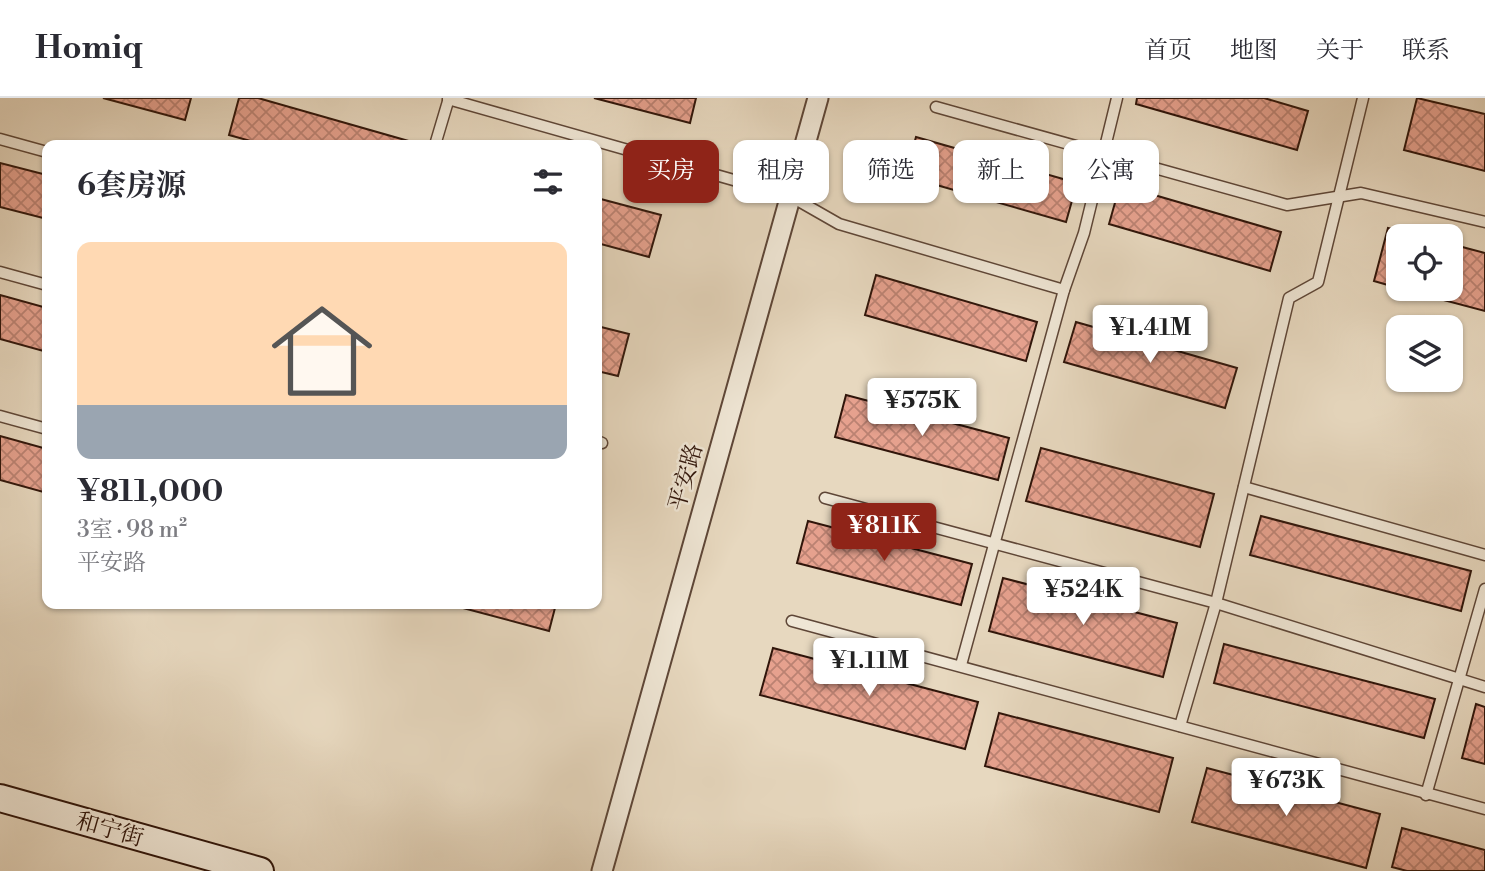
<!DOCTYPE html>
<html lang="zh">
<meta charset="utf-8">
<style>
:root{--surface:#fff;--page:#f7f7f7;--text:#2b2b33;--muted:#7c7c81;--line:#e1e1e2;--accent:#8f2418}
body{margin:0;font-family:"Libre Bodoni","Noto Serif SC",serif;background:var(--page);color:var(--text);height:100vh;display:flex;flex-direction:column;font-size:26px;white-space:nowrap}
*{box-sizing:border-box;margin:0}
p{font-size:23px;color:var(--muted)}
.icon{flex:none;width:38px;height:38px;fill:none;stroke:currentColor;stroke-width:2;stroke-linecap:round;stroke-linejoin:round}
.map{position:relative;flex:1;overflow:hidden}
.panel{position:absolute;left:42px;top:42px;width:560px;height:469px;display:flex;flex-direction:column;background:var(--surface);border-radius:14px;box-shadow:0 2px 5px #0004}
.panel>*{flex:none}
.banner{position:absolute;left:623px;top:42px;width:665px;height:63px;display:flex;gap:14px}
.fabs{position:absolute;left:1386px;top:126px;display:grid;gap:14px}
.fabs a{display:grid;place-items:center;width:77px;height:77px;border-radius:14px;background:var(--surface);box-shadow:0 2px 5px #0004;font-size:35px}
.price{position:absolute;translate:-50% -60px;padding:0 16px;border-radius:7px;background:#fff;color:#222;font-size:23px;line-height:46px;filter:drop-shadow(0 2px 4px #0008)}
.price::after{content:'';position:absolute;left:50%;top:42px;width:21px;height:16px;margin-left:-10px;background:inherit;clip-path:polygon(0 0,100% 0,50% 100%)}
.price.current{background:var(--accent);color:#fff}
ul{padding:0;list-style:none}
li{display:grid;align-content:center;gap:14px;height:371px;padding:0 35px}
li+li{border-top:2px solid var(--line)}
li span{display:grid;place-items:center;height:217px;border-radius:14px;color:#555}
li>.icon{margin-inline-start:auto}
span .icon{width:126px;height:126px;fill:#fffc;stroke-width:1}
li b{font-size:30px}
h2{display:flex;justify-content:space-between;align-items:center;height:84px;padding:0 35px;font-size:30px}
.pill{padding:0 24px;border-radius:14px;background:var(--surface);box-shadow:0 2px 5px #0004;font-size:24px;line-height:63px}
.pill.current{background:var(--accent);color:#fff}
header{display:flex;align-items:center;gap:42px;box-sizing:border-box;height:98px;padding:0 35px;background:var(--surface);border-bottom:2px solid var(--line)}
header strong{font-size:33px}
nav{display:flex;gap:38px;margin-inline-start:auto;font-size:24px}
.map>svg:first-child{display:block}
.building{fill:url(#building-cross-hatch);stroke:#30150a;stroke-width:2}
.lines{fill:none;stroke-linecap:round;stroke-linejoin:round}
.lane-casing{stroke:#5e4637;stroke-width:13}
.street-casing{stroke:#5e4637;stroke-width:23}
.secondary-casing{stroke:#30150a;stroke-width:30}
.lane{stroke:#efe6d5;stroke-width:10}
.street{stroke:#efe6d5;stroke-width:19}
.secondary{stroke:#efe6d5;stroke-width:26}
.labels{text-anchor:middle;stroke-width:5;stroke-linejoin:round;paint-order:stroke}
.street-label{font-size:23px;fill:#30150a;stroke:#efe6d5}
</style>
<header>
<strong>Homiq</strong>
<nav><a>首页</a><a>地图</a><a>关于</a><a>联系</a></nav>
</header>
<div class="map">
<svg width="1485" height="773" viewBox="0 0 1485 773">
<defs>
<pattern id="building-cross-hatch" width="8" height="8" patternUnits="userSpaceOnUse" patternTransform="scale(1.75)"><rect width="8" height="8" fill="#e6a18e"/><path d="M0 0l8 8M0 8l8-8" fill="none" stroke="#bb8272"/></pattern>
</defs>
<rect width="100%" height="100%" fill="#e7d8bf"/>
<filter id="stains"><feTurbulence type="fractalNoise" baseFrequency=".00286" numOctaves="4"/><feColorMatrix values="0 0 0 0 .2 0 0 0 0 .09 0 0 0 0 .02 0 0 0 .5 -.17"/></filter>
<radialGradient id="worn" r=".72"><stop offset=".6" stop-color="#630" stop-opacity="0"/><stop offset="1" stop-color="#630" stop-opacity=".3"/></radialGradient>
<g class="building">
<polygon points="103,0 191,0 185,22"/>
<polygon points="239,0 258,0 412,44 411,47 265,47 229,37"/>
<polygon points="594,0 696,0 690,25"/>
<polygon points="1137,0 1264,0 1308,13 1297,52 1136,6"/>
<polygon points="1417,0 1485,16 1485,73 1404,52"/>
<polygon points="916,39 1077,85 1066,124 905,78"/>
<polygon points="0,65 47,77 47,121 0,109"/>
<polygon points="1120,87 1281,134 1270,173 1109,126"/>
<polygon points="597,100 661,117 649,159 597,145"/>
<polygon points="1388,130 1421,138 1398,138 1398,190 1374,183"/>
<polygon points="1451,146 1485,155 1485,213 1402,191 1451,191"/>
<polygon points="876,177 1037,224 1026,263 865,217"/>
<polygon points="0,197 47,210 47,254 0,241"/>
<polygon points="1076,224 1237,270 1225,310 1064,264"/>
<polygon points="597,228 629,236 618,278 597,273"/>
<polygon points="846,297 1009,340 998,382 835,339"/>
<polygon points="0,338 47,351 47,395 0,382"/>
<polygon points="1041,350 1214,396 1200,449 1026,403"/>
<polygon points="1261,418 1471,473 1461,513 1250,457"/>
<polygon points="808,423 972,466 961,507 797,465"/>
<polygon points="1003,480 1177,525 1163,579 989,533"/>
<polygon points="448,506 556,506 549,533"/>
<polygon points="1224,546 1435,601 1424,640 1214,585"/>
<polygon points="773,550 978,604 965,651 760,597"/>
<polygon points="1476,606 1485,609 1485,666 1462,660"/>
<polygon points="999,615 1173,660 1159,714 985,668"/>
<polygon points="1207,670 1380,716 1366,770 1192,724"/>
<polygon points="1402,730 1485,752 1485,773 1407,773 1392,769"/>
</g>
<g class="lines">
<g class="lane-casing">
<g id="lane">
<polyline points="448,1 790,98 839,126 1064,192"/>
<polyline points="936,9 1287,107 1361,95 1485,124"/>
<polyline points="0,41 47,54"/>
<polyline points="435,47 449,0"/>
<polyline points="0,174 47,187"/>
<polyline points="0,318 47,331"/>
<polyline points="597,343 602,345"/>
<polyline points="1244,389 1485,457"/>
<polyline points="825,400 1216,505 1485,589"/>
<polyline points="792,523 1485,711"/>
<polyline points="961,567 1064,192 1084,135 1117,0"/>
<polyline points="1180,628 1216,505 1289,200 1318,184 1363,0"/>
<polyline points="1426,697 1485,491"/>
</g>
</g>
<g class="street-casing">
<polyline id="street" points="602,773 818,0"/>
</g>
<g class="secondary-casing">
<polyline id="secondary" points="0,700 260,773"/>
</g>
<use href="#lane" class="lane"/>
<use href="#street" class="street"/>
<use href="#secondary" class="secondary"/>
</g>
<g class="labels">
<g class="street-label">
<text transform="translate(685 379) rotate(-74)" y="8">平安路</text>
<text transform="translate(110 731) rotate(16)" y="8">和宁街</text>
</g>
</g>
<rect width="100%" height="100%" filter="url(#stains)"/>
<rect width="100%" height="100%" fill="url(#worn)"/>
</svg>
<div class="fabs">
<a><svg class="icon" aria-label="locate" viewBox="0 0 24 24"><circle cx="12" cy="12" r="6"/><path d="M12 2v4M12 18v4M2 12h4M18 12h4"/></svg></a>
<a><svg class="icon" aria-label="layers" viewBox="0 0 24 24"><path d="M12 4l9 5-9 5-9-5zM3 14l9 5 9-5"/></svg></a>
</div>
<b class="price" style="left:1150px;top:267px">¥1.41M</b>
<b class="price" style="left:922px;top:340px">¥575K</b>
<b class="price current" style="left:884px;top:465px">¥811K</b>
<b class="price" style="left:1083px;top:529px">¥524K</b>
<b class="price" style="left:869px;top:600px">¥1.11M</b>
<b class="price" style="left:1286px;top:720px">¥673K</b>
<div class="banner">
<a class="pill current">买房</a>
<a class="pill">租房</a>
<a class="pill">筛选</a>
<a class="pill">新上</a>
<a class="pill">公寓</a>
</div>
<section class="panel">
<h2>6套房源<svg class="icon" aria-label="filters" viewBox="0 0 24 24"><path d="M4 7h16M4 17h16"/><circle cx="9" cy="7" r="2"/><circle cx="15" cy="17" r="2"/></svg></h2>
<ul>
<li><span style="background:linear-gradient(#ffd9b3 75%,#9aa5b1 0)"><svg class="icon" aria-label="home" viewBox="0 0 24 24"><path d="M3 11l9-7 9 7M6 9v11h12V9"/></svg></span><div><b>¥811,000</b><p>3室 · 98 m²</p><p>平安路</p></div></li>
</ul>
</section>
</div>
